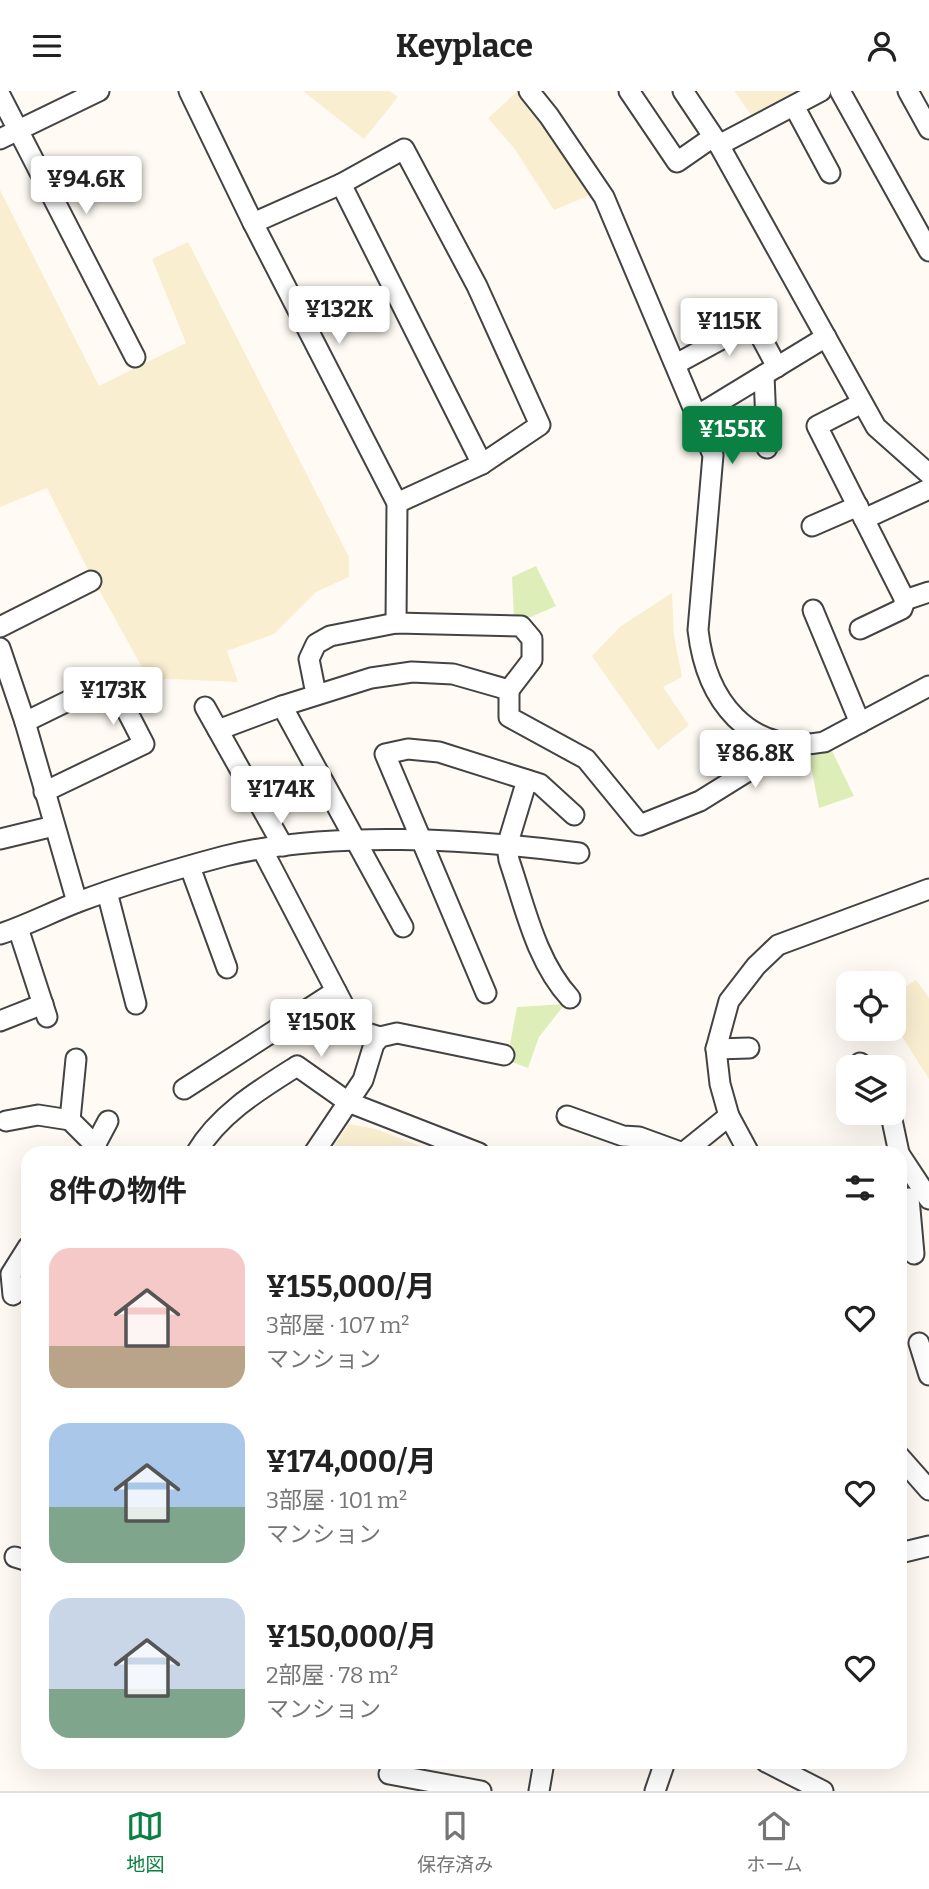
<!DOCTYPE html>
<html lang="ja">
<meta charset="utf-8">
<style>
:root{--surface:#fff;--page:#f6f6f6;--text:#222;--muted:#767676;--line:#e0e0e0;--accent:#0b8043}
body{margin:0;font-family:Bitter,"Noto Sans JP",serif;background:var(--page);color:var(--text);height:100vh;display:flex;flex-direction:column;font-size:26px;white-space:nowrap}
*{box-sizing:border-box;margin:0}
p{font-size:23px;color:var(--muted)}
.icon{flex:none;width:38px;height:38px;fill:none;stroke:currentColor;stroke-width:2;stroke-linecap:round;stroke-linejoin:round}
.map{position:relative;flex:1;overflow:hidden}
.panel{position:absolute;left:21px;top:1055px;width:886px;height:623px;display:flex;flex-direction:column;background:var(--surface);border-radius:21px;box-shadow:0 7px 28px #0002}
.panel>*{flex:none}
.buttons{position:absolute;left:836px;top:880px;display:grid;gap:14px}
.buttons a{display:grid;place-items:center;width:70px;height:70px;border-radius:14px;background:var(--surface);box-shadow:0 7px 28px #0002;font-size:35px}
.price{position:absolute;translate:-50% -60px;padding:0 16px;border-radius:7px;background:#fff;color:#222;font-size:23px;line-height:46px;filter:drop-shadow(0 2px 4px #0008)}
.price::after{content:'';position:absolute;left:50%;top:42px;width:21px;height:16px;margin-left:-10px;background:inherit;clip-path:polygon(0 0,100% 0,50% 100%)}
.price.current{background:var(--accent);color:#fff}
ul{padding:0;list-style:none}
li{display:flex;align-items:center;gap:21px;height:175px;padding:0 28px}
li span{display:grid;place-items:center;flex:none;width:196px;height:140px;border-radius:21px;color:#555}
li>.icon{margin-inline-start:auto}
span .icon{width:84px;height:84px;fill:#fffc;stroke-width:1}
li b{font-size:30px}
h2{display:flex;justify-content:space-between;align-items:center;height:84px;padding:0 28px;font-size:30px}
header{display:flex;justify-content:space-between;align-items:center;height:91px;padding:0 28px;background:var(--surface);font-size:32px;font-weight:700}
.dock{display:flex;justify-content:space-around;align-items:center;height:98px;border-top:2px solid var(--line);background:var(--surface);font-size:19px;color:var(--muted)}
.dock a{display:grid;justify-items:center;gap:4px}
.dock .current{color:var(--accent)}
.map>svg:first-child{display:block}
.farmland{fill:#f9eed0}
.green{fill:#deeeb8}
.lines{fill:none;stroke-linecap:round;stroke-linejoin:round}
.minor-casing{stroke:#434343;stroke-width:23}
.minor{stroke:#fff;stroke-width:19}
</style>
<header><svg class="icon" aria-label="menu" viewBox="0 0 24 24"><path d="M4 6h16M4 12h16M4 18h16"/></svg>Keyplace<svg class="icon" aria-label="person" viewBox="0 0 24 24"><circle cx="12" cy="8" r="4"/><path d="M4 21q1-7 8-7t8 7"/></svg></header>
<div class="map">
<svg width="929" height="1700" viewBox="0 0 929 1700">
<rect width="100%" height="100%" fill="#fffbf4"/>
<g class="farmland">
<polygon points="303,0 390,0 398,6 364,48"/>
<polygon points="518,0 525,0 595,102 554,119 514,57 488,27"/>
<polygon points="734,0 800,0 752,25"/>
<polygon points="0,99 99,295 186,252 152,168 188,151 349,466 349,486 316,501 274,543 227,560 238,591 148,587 88,479 47,397 0,416"/>
<polygon points="672,502 674,545 682,586 663,596 689,634 658,659 592,565 621,535"/>
<polygon points="916,889 929,907 929,988 894,933 894,902"/>
<polygon points="349,1033 376,1038 438,1062 329,1062"/>
</g>
<g class="green">
<polygon points="536,475 556,515 531,526 514,526 512,486"/>
<polygon points="829,654 854,705 819,717 808,659"/>
<polygon points="565,913 539,946 528,977 507,969 517,916"/>
</g>
<g class="lines">
<g class="minor-casing">
<g id="minor">
<polyline points="189,0 253,132 397,412 396,532"/>
<path d="M529,0L549,25L604,106L713,364L698,539C706,609 748,665 824,651L929,595"/>
<polyline points="629,0 677,71 713,46"/>
<polyline points="683,0 719,54 876,336 929,383"/>
<polyline points="840,0 929,160"/>
<polyline points="908,0 929,38"/>
<polyline points="0,4 135,266"/>
<polyline points="794,15 830,82"/>
<polyline points="0,48 99,0"/>
<polyline points="719,54 821,0"/>
<polyline points="341,93 482,373"/>
<polyline points="253,132 341,93 404,58 477,195 540,334 482,373 397,412"/>
<polyline points="676,273 753,231 777,276"/>
<polyline points="764,284 767,357"/>
<polyline points="862,312 817,335 905,509 929,501"/>
<polyline points="698,324 826,246"/>
<polyline points="864,428 929,398"/>
<polyline points="812,435 858,415"/>
<polyline points="813,519 860,632"/>
<polyline points="0,536 91,490"/>
<polyline points="860,538 902,518 905,509"/>
<polyline points="0,557 25,631 77,811"/>
<polyline points="509,599 509,626 586,668 640,734 700,710 790,654"/>
<polyline points="282,615 403,836"/>
<polyline points="205,616 283,755"/>
<polyline points="25,631 111,589 144,653 44,701"/>
<polyline points="218,639 282,615 371,587 412,581 453,583 509,599 532,569 532,548 521,535 396,532 330,545 316,553 309,568 316,603"/>
<path d="M527,689L507,755L509,769C525,816 536,870 570,907"/>
<polyline points="0,748 54,735"/>
<polyline points="262,758 345,917"/>
<polyline points="190,776 227,877"/>
<polyline points="107,801 136,913"/>
<polyline points="18,837 47,926"/>
<path d="M0,843C27,834 52,821 78,811C126,793 176,778 225,765C330,739 472,748 579,762"/>
<polyline points="486,902 385,663 408,658 439,661 540,693 574,724"/>
<polyline points="0,930 43,913"/>
<polyline points="354,938 380,946"/>
<polyline points="716,958 749,957"/>
<polyline points="860,972 862,976"/>
<polyline points="184,998 336,900"/>
<polyline points="888,1022 892,1029 899,1062"/>
<polyline points="567,1025 623,1045 639,1046 683,1062 729,1025"/>
<polyline points="70,1029 76,968"/>
<polyline points="6,1030 38,1024 70,1029 96,1055 97,1062"/>
<polyline points="91,1062 108,1030"/>
<path d="M196,1062C219,1023 259,999 297,975L348,1011L479,1062"/>
<polyline points="314,1062 363,989 374,953 380,946 397,942 504,964"/>
<polyline points="749,1062 729,1025 720,993 716,958 729,910 756,875 778,854 929,798"/>
<polyline points="900,1064 929,1108"/>
<polyline points="909,1107 914,1163"/>
<polyline points="13,1204 11,1183 28,1156"/>
<polyline points="919,1252 929,1284"/>
<polyline points="900,1366 929,1399"/>
<polyline points="900,1462 929,1455"/>
<polyline points="15,1466 28,1470"/>
<polyline points="766,1671 823,1700"/>
<polyline points="389,1683 481,1700"/>
<polyline points="539,1700 544,1671"/>
<polyline points="655,1700 665,1671"/>
</g>
</g>
<use href="#minor" class="minor"/>
</g>
</svg>
<div class="buttons">
<a><svg class="icon" aria-label="locate" viewBox="0 0 24 24"><circle cx="12" cy="12" r="6"/><path d="M12 2v4M12 18v4M2 12h4M18 12h4"/></svg></a>
<a><svg class="icon" aria-label="layers" viewBox="0 0 24 24"><path d="M12 4l9 5-9 5-9-5zM3 14l9 5 9-5"/></svg></a>
</div>
<b class="price" style="left:86px;top:125px">¥94.6K</b>
<b class="price" style="left:339px;top:255px">¥132K</b>
<b class="price" style="left:729px;top:267px">¥115K</b>
<b class="price current" style="left:732px;top:375px">¥155K</b>
<b class="price" style="left:113px;top:636px">¥173K</b>
<b class="price" style="left:755px;top:699px">¥86.8K</b>
<b class="price" style="left:281px;top:735px">¥174K</b>
<b class="price" style="left:321px;top:968px">¥150K</b>
<section class="panel">
<h2>8件の物件<svg class="icon" aria-label="filters" viewBox="0 0 24 24"><path d="M4 7h16M4 17h16"/><circle cx="9" cy="7" r="2"/><circle cx="15" cy="17" r="2"/></svg></h2>
<ul>
<li><span style="background:linear-gradient(#f6c9c9 70%,#b9a48a 0)"><svg class="icon" aria-label="home" viewBox="0 0 24 24"><path d="M3 11l9-7 9 7M6 9v11h12V9"/></svg></span><div><b>¥155,000/月</b><p>3部屋 · 107 m²</p><p>マンション</p></div><svg class="icon" aria-label="heart" viewBox="0 0 24 24"><path d="M12 20l-8-8c-3-5 5-10 8-4 3-6 11-1 8 4z"/></svg></li>
<li><span style="background:linear-gradient(#a9c7e8 60%,#7fa58c 0)"><svg class="icon" aria-label="home" viewBox="0 0 24 24"><path d="M3 11l9-7 9 7M6 9v11h12V9"/></svg></span><div><b>¥174,000/月</b><p>3部屋 · 101 m²</p><p>マンション</p></div><svg class="icon" aria-label="heart" viewBox="0 0 24 24"><path d="M12 20l-8-8c-3-5 5-10 8-4 3-6 11-1 8 4z"/></svg></li>
<li><span style="background:linear-gradient(#c9d6e8 65%,#7fa58c 0)"><svg class="icon" aria-label="home" viewBox="0 0 24 24"><path d="M3 11l9-7 9 7M6 9v11h12V9"/></svg></span><div><b>¥150,000/月</b><p>2部屋 · 78 m²</p><p>マンション</p></div><svg class="icon" aria-label="heart" viewBox="0 0 24 24"><path d="M12 20l-8-8c-3-5 5-10 8-4 3-6 11-1 8 4z"/></svg></li>
</ul>
</section>
</div>
<nav class="dock">
<a class="current"><svg class="icon" aria-label="map" viewBox="0 0 24 24"><path d="M3 6l6-2 6 2 6-2v14l-6 2-6-2-6 2zM9 4v14M15 6v14"/></svg>地図</a>
<a><svg class="icon" aria-label="saved" viewBox="0 0 24 24"><path d="M7 4h10v16l-5-4-5 4z"/></svg>保存済み</a>
<a><svg class="icon" aria-label="home" viewBox="0 0 24 24"><path d="M3 11l9-7 9 7M6 9v11h12V9"/></svg>ホーム</a>
</nav>
